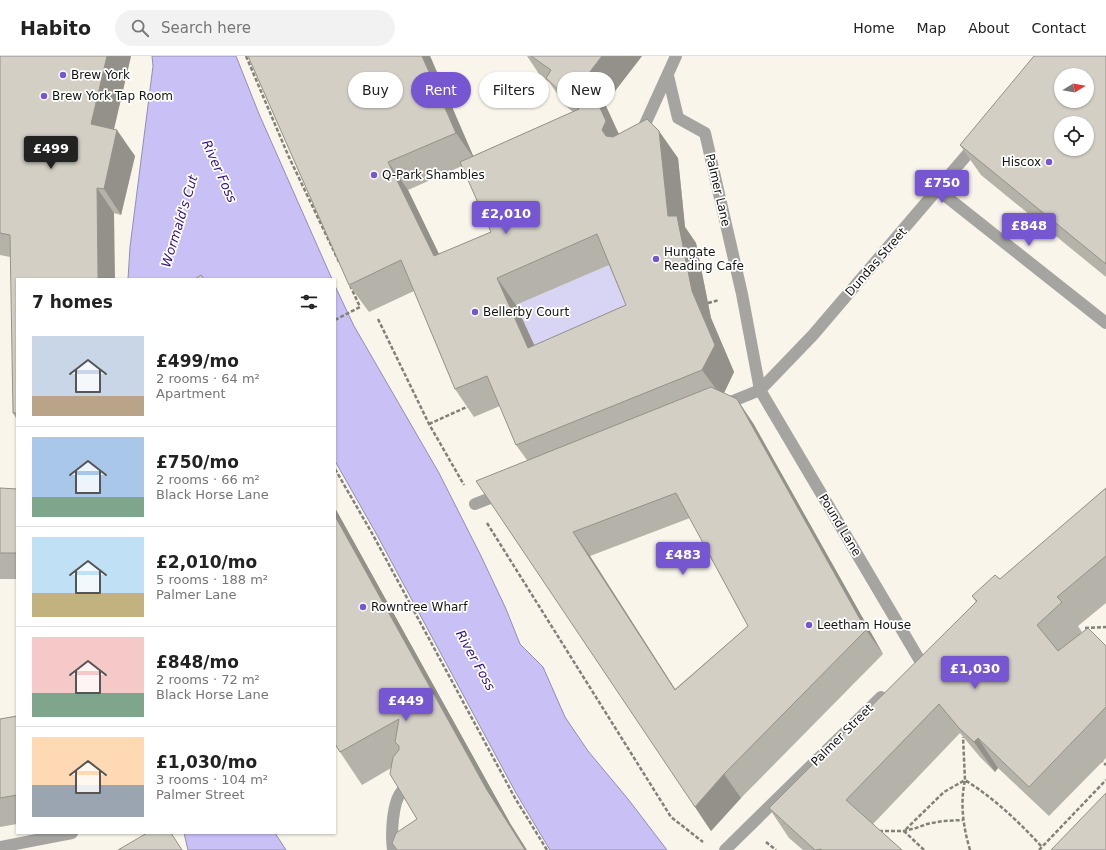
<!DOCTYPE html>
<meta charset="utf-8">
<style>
:root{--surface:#fff;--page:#f2f2f2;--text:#222;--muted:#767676;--line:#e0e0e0;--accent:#7757d1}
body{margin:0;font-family:"DejaVu Sans",sans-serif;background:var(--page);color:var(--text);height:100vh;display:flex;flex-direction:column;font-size:15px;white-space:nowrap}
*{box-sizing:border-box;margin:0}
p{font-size:13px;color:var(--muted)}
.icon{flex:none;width:22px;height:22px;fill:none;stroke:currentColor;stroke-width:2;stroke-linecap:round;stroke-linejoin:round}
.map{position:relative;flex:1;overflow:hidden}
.drawer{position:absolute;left:16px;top:222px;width:320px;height:556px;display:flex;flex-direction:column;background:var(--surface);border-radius:0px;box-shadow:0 1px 3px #0004}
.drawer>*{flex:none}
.top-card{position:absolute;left:348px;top:16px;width:380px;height:36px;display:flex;gap:8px}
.needle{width:26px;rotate:79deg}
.controls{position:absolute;left:1054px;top:12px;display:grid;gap:8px}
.controls a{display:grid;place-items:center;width:40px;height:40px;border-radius:50%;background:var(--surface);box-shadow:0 1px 3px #0004;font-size:20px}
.price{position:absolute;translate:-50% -34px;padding:0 9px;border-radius:4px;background:var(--accent);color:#fff;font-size:13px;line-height:26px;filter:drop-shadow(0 1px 2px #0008)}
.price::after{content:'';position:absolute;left:50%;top:24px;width:12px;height:9px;margin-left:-6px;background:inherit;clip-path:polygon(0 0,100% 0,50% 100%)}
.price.selected{background:#222;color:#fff}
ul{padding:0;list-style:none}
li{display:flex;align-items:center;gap:12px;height:100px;padding:0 16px}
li+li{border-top:1px solid var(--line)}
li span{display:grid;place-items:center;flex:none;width:112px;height:80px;border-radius:0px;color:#555}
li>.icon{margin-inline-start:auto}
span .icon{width:48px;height:48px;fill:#fffc;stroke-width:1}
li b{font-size:17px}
h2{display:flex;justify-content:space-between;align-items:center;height:48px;padding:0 16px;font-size:17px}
.chip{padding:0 14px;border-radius:18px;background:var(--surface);box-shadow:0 1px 3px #0004;font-size:14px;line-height:36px}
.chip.selected{background:var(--accent);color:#fff}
header{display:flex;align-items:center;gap:24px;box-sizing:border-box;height:56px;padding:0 20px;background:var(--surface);border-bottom:1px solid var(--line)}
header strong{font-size:19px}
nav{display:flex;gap:22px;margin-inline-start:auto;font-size:14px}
.search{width:280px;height:36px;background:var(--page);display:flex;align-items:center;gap:10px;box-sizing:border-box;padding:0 14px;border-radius:22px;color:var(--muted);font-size:15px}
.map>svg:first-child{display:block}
.green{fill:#d8d4f4}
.water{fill:#c9c1f6;stroke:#938db1}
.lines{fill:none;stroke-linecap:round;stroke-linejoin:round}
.path{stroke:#83807a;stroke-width:2.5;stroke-dasharray:4 2;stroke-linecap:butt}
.lane{stroke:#a6a4a0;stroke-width:12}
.street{stroke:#a6a4a0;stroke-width:12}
.wall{fill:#b5b2a9;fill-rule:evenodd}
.shaded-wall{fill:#94918a}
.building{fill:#d3cfc5;stroke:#94918a;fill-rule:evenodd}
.poi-dot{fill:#7757d1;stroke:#fff;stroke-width:1.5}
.labels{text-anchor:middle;stroke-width:3.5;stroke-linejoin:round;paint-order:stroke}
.poi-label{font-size:12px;fill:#151411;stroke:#fff;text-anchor:start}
.street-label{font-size:12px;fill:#151411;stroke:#fff}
.water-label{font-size:13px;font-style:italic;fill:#361275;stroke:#fff}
</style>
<header>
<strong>Habito</strong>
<div class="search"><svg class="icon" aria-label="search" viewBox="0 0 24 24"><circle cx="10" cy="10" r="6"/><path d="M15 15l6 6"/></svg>Search here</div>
<nav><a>Home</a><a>Map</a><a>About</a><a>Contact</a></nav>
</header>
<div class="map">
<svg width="1106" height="794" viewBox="0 0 1106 794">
<rect width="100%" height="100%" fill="#f9f5eb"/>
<polygon class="green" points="616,206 645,277 546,316 516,249"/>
<g class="water">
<polygon points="152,0 236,0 259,58 332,223 128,223 130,191 153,10"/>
<polygon points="335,230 354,270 439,417 481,500 506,553 520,588 543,611 565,661 588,695 628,743 667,794 550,794 516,737 377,479 335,405"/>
<polygon points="184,777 275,777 286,794 188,794"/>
</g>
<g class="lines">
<g class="path">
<polyline points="246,0 288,99 340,208"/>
<polyline points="708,247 719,244"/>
<polyline points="378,263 429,368 464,429"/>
<polyline points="335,264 360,251 349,227"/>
<polyline points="429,368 469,350"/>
<polyline points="335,413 373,479 515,742 547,794"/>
<polyline points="487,467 671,761 703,786"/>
<polyline points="1085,572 1106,571"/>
<polyline points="1100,703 1106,709"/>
<polyline points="879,775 904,775 916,772 927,768 943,765 963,764"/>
<polyline points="766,786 776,794"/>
<polyline points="924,794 904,775 944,736 965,724 963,681"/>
<path d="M970,794C963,770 960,748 965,724C995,743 1018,765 1042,791"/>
<polyline points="1039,794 1106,724"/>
</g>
<g class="lane">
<polyline points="641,77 676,0"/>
<polyline points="0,791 72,777"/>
<path d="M393,794C391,779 392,746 402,735C405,731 409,729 412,726"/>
</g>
<g class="street">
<polyline points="668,20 678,62 705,77 742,238 760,334 919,603"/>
<polyline points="938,134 1106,267"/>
<polyline points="723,349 760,334 813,279 977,87"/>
<polyline points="475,448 503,437"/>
<polyline points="725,794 881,641"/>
</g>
</g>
<g class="wall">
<polygon points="0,0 131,0 114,73 135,100 121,159 114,157 10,201 0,199"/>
<path d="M248,0H430L473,100L573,56L565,49L549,26L541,21L527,0H642L605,48L619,78L678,102L685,171L696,187L711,262L734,316L724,337L753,367L883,598L741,742L711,775L695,751L527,404L516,389L500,350L474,361L455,333L414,235L369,256L349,229ZM462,110L491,176L439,198L408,134ZM609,209L626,249L534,290L516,249ZM690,462L748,570L675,633L590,500Z"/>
<polygon points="1106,0 1106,221 981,119 960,89"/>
<polygon points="13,357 17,357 17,364"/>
<polygon points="0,432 17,433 17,523 0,523"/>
<polygon points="1106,432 1106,547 1078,570 1082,576 1078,580 1106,590 1106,702 1049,760 998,712 995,716 980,701 960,677 873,768 902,794 803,794 789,782 769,752 976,546 972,540 1000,523"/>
<polygon points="335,452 510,767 417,763 391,712 362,729 340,696"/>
<polygon points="17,660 17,768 0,771 0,663"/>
</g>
<g class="shaded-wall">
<polygon points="107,0 131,0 109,94 91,68"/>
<polygon points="422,0 430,0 475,104 456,77"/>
<polygon points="602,0 642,0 605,48 625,92 606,80 602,74 586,21"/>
<polygon points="117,74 135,100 121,159 104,133"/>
<polygon points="659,75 678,102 685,171 696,187 711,262 734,316 722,341 702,314 692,235 668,160"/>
<polygon points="388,106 408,134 453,227 434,200"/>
<polygon points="97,132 114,157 115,223 98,223"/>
<polygon points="497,222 516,249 548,319 528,292"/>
<polygon points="737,343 753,367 883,598 866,574"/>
<polygon points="335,452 510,767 527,794 525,794 487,734 335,460"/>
<polygon points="573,476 590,500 691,658 675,634"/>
<polygon points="978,682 998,712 995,716 974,686"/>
<polygon points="724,718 741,742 711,775 695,751"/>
</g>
<g class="building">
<polygon points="0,0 107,0 91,68 117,74 104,133 97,132 98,223 17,223 17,357 13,357 10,179 0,177"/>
<path d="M248,0H422L456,77L388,106L434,200L491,176L460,106L579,53L546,22L551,14L531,0H602L586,21L606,65L602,74L606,80L613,81L647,63L659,75L668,160H677L692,235L715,289L702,314L516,389L487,320L455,333L401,204L349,229ZM597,178L626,249L528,292L497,222Z"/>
<path d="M1034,0H1106V208L960,89ZM1061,19H1087V45H1061ZM1061,67H1087V93H1061Z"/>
<polygon points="201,219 204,223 195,223"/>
<path d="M711,331L737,343L866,574L724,718L695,751L476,425ZM676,437L748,570L675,634L573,476Z"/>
<polygon points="0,432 17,433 17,497 0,497"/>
<polygon points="1106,432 1106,500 1057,541 1062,546 1037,569 1058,595 1088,572 1106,590 1106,651 1029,731 978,682 974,686 959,672 939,648 846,744 902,794 822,794 821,793 815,794 769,752 977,545 972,540 995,519 1000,523"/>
<polygon points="335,460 487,734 525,794 397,794 392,787 396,777 417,763 390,718 393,701 399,694 399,690 395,686 399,663 340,696 335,688"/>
<polygon points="17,660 17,739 0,742 0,663"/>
<polygon points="1106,737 1106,794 1051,794"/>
<polygon points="147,777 171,777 182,794 118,794"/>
</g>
<g class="poi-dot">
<circle cx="63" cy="19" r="4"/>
<circle cx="44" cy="40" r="4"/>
<circle cx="1049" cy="106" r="4"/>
<circle cx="374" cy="119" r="4"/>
<circle cx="656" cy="203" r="4"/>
<circle cx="475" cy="256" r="4"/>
<circle cx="363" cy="551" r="4"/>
<circle cx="809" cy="569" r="4"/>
</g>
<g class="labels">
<g class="poi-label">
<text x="71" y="23">Brew York</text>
<text x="52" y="44">Brew York Tap Room</text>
<text x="1041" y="110" text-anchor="end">Hiscox</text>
<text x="382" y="123">Q-Park Shambles</text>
<text x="664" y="200">Hungate<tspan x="664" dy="14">Reading Cafe</tspan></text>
<text x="483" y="260">Bellerby Court</text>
<text x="371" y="555">Rowntree Wharf</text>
<text x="817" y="573">Leetham House</text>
</g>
<g class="street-label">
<text transform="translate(718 134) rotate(77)" y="4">Palmer Lane</text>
<text transform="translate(876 206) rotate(-49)" y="4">Dundas Street</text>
<text transform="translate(840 469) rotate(59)" y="4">Pound Lane</text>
<text transform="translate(842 679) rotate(-45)" y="4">Palmer Street</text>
</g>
<g class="water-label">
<text transform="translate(220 115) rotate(66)" y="5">River Foss</text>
<text transform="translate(179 165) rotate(-73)" y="5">Wormald's Cut</text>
<text transform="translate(476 604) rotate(61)" y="5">River Foss</text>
</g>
</g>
</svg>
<div class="controls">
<a><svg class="needle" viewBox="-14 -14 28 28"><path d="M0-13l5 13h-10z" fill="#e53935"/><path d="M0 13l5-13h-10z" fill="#767676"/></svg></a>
<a><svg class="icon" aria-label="locate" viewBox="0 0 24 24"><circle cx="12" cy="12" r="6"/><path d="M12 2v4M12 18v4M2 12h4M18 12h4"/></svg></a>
</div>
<b class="price selected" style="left:51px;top:114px">£499</b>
<b class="price" style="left:942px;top:148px">£750</b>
<b class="price" style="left:506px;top:179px">£2,010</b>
<b class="price" style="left:1029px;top:191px">£848</b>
<b class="price" style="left:683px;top:520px">£483</b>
<b class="price" style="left:975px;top:634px">£1,030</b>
<b class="price" style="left:406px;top:666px">£449</b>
<div class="top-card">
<a class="chip">Buy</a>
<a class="chip selected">Rent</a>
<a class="chip">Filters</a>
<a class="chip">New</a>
</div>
<section class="drawer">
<h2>7 homes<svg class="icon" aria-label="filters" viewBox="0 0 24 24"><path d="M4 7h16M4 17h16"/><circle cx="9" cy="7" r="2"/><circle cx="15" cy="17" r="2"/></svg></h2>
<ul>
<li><span style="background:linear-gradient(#c9d6e8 75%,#b9a48a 0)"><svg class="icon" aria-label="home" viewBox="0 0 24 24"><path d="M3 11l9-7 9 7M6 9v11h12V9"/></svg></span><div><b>£499/mo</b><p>2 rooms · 64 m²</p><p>Apartment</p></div></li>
<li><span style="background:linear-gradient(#a9c7e8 75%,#7fa58c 0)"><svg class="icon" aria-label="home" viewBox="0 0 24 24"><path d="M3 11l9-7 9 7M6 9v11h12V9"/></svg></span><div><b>£750/mo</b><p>2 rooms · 66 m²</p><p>Black Horse Lane</p></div></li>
<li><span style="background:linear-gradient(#bfe0f5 70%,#c2b280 0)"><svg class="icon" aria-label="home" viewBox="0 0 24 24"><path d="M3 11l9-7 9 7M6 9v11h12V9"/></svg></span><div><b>£2,010/mo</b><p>5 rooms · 188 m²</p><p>Palmer Lane</p></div></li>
<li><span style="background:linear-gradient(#f6c9c9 70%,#7fa58c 0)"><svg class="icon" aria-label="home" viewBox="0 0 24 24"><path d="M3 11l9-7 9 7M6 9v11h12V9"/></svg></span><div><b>£848/mo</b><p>2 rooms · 72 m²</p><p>Black Horse Lane</p></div></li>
<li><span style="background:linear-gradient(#ffd9b3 60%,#9aa5b1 0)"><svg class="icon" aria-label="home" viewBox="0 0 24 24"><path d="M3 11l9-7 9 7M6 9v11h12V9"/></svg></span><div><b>£1,030/mo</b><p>3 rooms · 104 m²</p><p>Palmer Street</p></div></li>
</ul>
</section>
</div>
